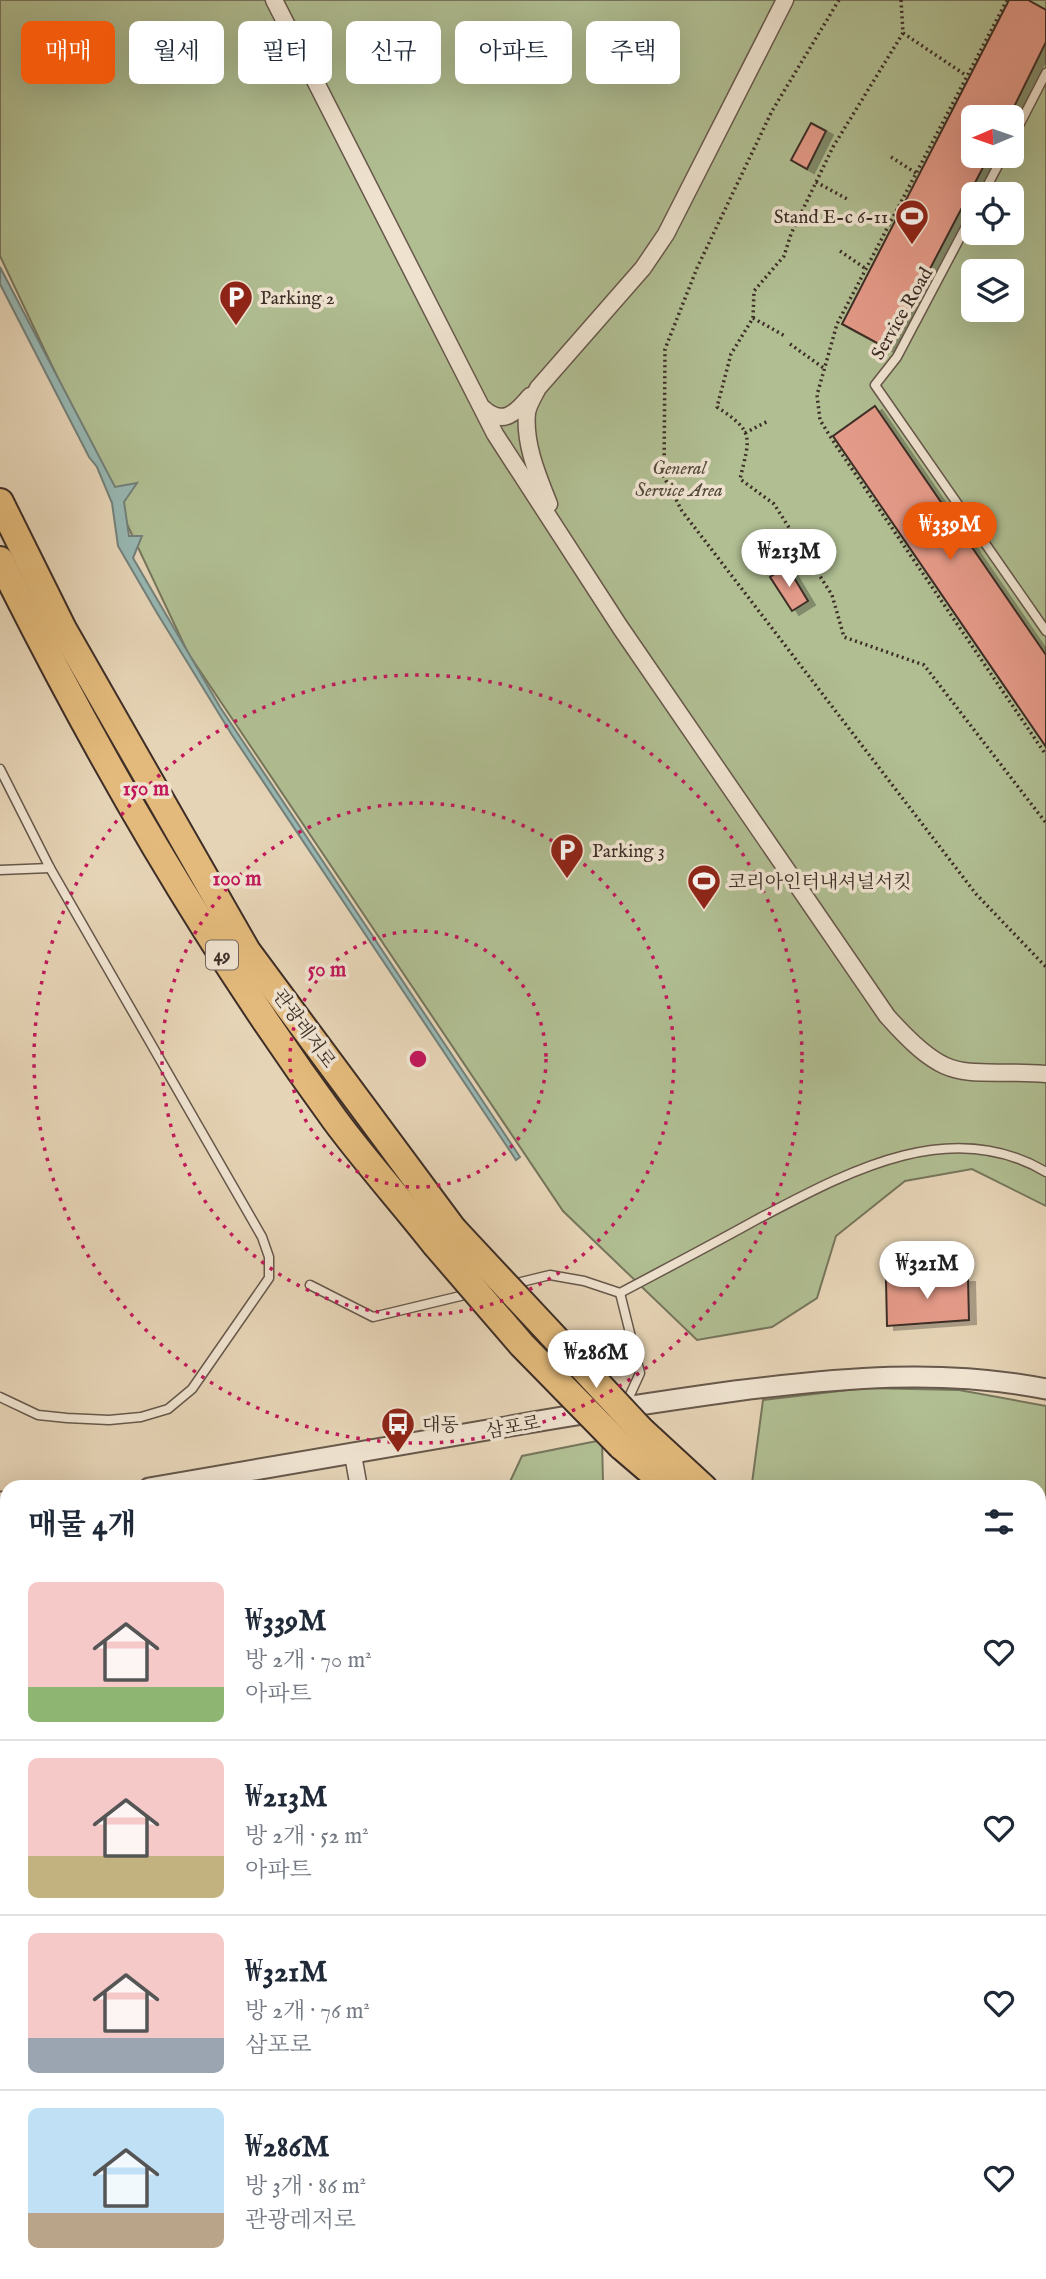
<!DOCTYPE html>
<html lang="ko">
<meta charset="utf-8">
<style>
:root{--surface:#fff;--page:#f2f2f3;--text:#1f2937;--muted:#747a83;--line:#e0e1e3;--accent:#ea580c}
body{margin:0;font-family:"IM FELL English","Noto Serif KR",serif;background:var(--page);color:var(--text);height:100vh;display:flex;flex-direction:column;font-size:26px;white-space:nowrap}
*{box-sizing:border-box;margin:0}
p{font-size:23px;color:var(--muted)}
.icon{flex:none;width:38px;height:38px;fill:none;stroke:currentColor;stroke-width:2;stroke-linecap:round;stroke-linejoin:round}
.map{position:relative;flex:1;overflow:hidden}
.sheet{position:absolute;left:0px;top:1480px;width:1046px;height:800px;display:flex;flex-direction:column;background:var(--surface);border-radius:21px 21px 0 0;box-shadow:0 7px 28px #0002}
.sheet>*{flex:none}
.banner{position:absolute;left:21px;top:21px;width:1004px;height:63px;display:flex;gap:14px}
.needle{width:46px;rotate:268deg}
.controls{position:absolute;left:961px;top:105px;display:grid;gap:14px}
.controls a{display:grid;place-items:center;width:63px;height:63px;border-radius:10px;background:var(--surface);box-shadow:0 7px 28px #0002;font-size:35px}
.price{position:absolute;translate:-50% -60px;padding:0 16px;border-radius:24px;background:#fff;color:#222;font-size:23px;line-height:46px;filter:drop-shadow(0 2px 4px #0008)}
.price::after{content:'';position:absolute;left:50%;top:42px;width:21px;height:16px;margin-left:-10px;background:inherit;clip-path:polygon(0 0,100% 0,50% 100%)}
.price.selected{background:var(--accent);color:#fff}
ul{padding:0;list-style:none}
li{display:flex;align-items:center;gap:21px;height:175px;padding:0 28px}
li+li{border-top:2px solid var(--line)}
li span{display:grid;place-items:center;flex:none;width:196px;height:140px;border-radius:10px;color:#555}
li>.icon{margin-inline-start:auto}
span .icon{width:84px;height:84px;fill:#fffc;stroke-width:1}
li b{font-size:30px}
h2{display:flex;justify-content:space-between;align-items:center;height:84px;padding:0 28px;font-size:30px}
.tag{padding:0 24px;border-radius:10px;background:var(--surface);box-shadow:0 7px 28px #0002;font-size:24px;line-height:63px}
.tag.selected{background:var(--accent);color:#fff}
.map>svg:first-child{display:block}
.green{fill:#b0be92;stroke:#76765c;stroke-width:2;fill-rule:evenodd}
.water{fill:#97b7b2;stroke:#73807a;stroke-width:2}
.building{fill:#e49a88;stroke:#3d2e27;stroke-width:2;filter:url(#shadow)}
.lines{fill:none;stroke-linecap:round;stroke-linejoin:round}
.service-casing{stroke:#67584b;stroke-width:11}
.minor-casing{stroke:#67584b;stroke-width:19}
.tertiary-casing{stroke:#67584b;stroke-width:23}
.trunk-casing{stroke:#3d2e27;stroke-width:30}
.path{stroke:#3d2e27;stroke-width:3.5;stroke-dasharray:2 3.5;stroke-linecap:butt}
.service{stroke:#efe3d0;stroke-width:8}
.minor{stroke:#efe3d0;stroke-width:16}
.tertiary{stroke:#efe3d0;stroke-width:19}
.trunk{stroke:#e3ba7b;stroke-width:26}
.trunk-bridge-casing{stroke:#3d2e27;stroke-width:30;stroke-linecap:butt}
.trunk-bridge{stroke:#e3ba7b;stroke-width:26}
.ring{fill:none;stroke:#c2185b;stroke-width:3.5;stroke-dasharray:3.5 7}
.labels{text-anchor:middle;stroke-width:7;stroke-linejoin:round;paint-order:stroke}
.shield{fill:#efe3d0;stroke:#72645a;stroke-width:2}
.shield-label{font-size:18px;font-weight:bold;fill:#3d2e27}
.poi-label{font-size:19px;fill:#3d2e27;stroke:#efe3d0;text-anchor:start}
.street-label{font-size:19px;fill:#3d2e27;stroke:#efe3d0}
.park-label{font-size:19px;font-style:italic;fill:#544b3c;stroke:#efe3d0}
.centre{fill:#c2185b;stroke:#efe3d0;stroke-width:3.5}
.ring-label{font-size:21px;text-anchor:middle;font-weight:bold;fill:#c2185b;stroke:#efe3d0;stroke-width:7;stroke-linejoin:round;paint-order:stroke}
</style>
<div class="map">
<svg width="1046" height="2279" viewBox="0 0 1046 2279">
<defs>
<filter id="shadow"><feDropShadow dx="7" dy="4" stdDeviation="0" flood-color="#0004"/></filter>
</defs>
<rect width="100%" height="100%" fill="#e6d4b6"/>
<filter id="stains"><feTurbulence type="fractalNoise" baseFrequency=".00286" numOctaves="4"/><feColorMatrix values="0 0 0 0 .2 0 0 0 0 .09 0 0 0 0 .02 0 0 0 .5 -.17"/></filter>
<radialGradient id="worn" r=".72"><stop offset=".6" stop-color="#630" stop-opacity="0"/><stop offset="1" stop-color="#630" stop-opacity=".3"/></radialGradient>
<g class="green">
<path d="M0,0H1046V1206L972,1169L905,1181L836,1236L817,1298L772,1327L697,1340L563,1211L188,653L0,256ZM973,117H1012V156H973ZM973,194H1012V233H973ZM973,271H1012V310H973Z"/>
<polygon points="865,1388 959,1390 1046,1406 1046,1687 1040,1682 1040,1488 759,1488 752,1483 763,1400"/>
<polygon points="602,1440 603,1482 609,1487 507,1488 522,1456"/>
<polygon points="7,1812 7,2273 317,2273 315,2279 0,2279 0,1817"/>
<polygon points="1040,1919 1046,1923 1046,2279 443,2279 471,2273 1040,2273"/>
</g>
<polygon class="water" points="0,267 115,487 137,483 124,502 129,536 142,536 133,558 220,707 520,1157 516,1160 232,735 157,613 118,546 112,503 97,467 89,457 0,284"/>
<g class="building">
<polygon points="1009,0 1028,0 1046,10 1046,42 1009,117 973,117 973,156 989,156 888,349 842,324"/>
<polygon points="811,123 826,131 807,169 791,160"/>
<polygon points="875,406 1046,655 1046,747 833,436"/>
<polygon points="787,566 808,601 792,611 770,577"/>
<polygon points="968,1278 969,1320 887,1326 886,1280"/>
</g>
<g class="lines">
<g class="service-casing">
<g id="service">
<polyline points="1012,139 1046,73"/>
<polyline points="983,194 1003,156"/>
<polyline points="973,213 897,357 875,385 1046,631"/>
<polyline points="0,769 50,868 262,1237 269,1257 269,1278 192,1389 168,1409 141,1417 109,1420 67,1418 38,1415 0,1397"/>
<polyline points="0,870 50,868"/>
<path d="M513,1284L550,1275L584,1281L620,1293C665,1269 711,1245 756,1220C844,1174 949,1114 1046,1172"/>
<polyline points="310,1285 373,1317 473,1293"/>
<polyline points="620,1293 640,1373 625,1406"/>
</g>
</g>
<g class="minor-casing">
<g id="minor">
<path d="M274,0L495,434L620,627L887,1016C952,1089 960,1068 1046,1074"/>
<path d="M484,409C503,426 516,413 530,396"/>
<path d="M549,504C538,476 524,444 527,413C528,405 534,396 538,388L643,268L666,234L785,0"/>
<polyline points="353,1455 359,1488"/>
</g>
</g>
<g class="tertiary-casing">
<g id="tertiary">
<path d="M149,1488C265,1468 382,1449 499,1428C578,1414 656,1402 735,1391C839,1378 942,1368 1046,1389"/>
<polyline points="0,1502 7,1503"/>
</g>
</g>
<g class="trunk-casing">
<g id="trunk">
<polyline points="0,502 63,629 247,951 453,1229"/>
<path d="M0,560C98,757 205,942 335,1120C366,1162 402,1202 435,1244"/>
<polyline points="640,1429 704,1488"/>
<polyline points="621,1446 670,1488"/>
<polyline points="1040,1757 1046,1762"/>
<polyline points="1040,1786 1046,1791"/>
</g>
</g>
<g class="path">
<polyline points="839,0 772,111 697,268 665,349 664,477 682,511 976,894 1046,967"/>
<path d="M901,0L903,33L833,147L791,234L784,256L754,291L753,318L731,354L717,407C755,432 750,437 740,479L774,504L832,595L844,637L924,665L1046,823"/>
<polyline points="1007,0 837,324 817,395 820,420 835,444 1046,755"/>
<polyline points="903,33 967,76"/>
<polyline points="891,157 916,173"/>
<polyline points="816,182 847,199"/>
<polyline points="840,251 866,269"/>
<polyline points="753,318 785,336"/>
<polyline points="790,344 825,369"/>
<polyline points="745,433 768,421"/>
</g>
<use href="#service" class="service"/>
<use href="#minor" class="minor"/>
<use href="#tertiary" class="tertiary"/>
<use href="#trunk" class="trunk"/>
<g class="trunk-bridge-casing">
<g id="trunk-bridge">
<polyline points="453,1229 640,1429"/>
<polyline points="435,1244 522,1345 621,1446"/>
</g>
</g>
<use href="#trunk-bridge" class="trunk-bridge"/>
</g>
<g class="ring">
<circle cx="418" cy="1059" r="128"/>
<circle cx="418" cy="1059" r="256"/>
<circle cx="418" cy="1059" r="384"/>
</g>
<defs>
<g id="stadium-pin" transform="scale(1.75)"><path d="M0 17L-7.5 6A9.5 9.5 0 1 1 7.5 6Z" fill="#8f2418" stroke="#efe3d0"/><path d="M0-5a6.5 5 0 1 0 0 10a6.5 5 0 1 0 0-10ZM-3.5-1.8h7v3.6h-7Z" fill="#fff"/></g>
<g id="parking-pin" transform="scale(1.75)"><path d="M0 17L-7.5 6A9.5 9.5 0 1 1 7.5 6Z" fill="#8f2418" stroke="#efe3d0"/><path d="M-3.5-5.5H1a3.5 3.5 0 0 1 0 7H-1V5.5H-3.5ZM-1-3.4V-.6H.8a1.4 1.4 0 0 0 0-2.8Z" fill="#fff"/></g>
<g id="bus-pin" transform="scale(1.75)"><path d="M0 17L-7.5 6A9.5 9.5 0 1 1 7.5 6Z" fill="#8f2418" stroke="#efe3d0"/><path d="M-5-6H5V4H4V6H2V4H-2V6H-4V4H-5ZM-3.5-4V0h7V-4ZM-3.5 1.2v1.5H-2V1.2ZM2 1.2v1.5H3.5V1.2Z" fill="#fff"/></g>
</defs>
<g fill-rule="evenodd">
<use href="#stadium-pin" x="912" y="216"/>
<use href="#parking-pin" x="236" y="297"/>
<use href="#parking-pin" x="567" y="850"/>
<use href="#stadium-pin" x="704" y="881"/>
<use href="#bus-pin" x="398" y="1424"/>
</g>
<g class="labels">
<rect class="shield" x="206" y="940.5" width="32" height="29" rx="5"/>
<g class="shield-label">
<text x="222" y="961">49</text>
</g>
<g class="poi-label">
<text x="888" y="223" text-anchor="end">Stand E-c 6-11</text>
<text x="260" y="304">Parking 2</text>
<text x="592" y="857">Parking 3</text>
<text x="728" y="888">코리아인터내셔널서킷</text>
<text x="422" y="1431">대동</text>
</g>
<g class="street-label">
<text transform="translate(901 313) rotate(-60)" y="7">Service Road</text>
<text transform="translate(305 1028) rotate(54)" y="7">관광레저로</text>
<text transform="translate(513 1426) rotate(-10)" y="7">삼포로</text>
</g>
<g class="park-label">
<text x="679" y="474">General<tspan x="679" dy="22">Service Area</tspan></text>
</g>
</g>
<circle cx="418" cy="1059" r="10" class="centre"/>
<g class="ring-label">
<text x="146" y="795">150 m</text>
<text x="237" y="885">100 m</text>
<text x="327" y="976">50 m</text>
</g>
<rect width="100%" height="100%" filter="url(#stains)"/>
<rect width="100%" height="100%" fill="url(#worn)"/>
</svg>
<div class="controls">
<a><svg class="needle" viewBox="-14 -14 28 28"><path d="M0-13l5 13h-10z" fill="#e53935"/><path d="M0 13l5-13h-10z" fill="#747a83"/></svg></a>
<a><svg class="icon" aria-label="locate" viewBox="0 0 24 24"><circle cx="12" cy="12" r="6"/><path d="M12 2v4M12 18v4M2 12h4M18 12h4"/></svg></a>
<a><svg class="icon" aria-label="layers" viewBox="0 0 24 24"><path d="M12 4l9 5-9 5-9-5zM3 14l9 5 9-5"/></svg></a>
</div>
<b class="price selected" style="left:950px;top:562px">₩339M</b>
<b class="price" style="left:789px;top:589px">₩213M</b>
<b class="price" style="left:927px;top:1301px">₩321M</b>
<b class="price" style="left:596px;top:1390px">₩286M</b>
<div class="banner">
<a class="tag selected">매매</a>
<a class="tag">월세</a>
<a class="tag">필터</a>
<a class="tag">신규</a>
<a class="tag">아파트</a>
<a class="tag">주택</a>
</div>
<section class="sheet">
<h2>매물 4개<svg class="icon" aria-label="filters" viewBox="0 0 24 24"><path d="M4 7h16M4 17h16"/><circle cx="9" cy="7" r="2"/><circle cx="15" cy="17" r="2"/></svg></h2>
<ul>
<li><span style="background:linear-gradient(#f6c9c9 75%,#8fb573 0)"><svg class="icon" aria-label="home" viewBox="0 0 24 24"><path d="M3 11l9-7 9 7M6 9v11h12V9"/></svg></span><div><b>₩339M</b><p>방 2개 · 70 m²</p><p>아파트</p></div><svg class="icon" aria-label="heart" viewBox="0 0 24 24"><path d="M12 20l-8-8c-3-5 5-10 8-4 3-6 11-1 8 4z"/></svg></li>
<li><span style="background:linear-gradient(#f6c9c9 70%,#c2b280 0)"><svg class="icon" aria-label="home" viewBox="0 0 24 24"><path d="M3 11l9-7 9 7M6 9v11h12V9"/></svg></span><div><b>₩213M</b><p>방 2개 · 52 m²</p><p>아파트</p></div><svg class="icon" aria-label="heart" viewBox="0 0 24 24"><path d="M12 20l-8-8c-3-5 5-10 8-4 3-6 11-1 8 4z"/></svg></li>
<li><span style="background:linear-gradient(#f6c9c9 75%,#9aa5b1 0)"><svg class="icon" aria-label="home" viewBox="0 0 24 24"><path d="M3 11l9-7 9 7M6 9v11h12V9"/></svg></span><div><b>₩321M</b><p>방 2개 · 76 m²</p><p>삼포로</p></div><svg class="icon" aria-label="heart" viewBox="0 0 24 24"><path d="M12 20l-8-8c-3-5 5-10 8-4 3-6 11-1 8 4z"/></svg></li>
<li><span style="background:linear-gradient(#bfe0f5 75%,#b9a48a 0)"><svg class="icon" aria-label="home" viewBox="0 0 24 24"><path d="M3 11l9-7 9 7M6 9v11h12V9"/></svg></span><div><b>₩286M</b><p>방 3개 · 86 m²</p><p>관광레저로</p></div><svg class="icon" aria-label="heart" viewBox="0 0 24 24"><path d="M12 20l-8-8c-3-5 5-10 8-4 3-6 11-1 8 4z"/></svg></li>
</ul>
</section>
</div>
